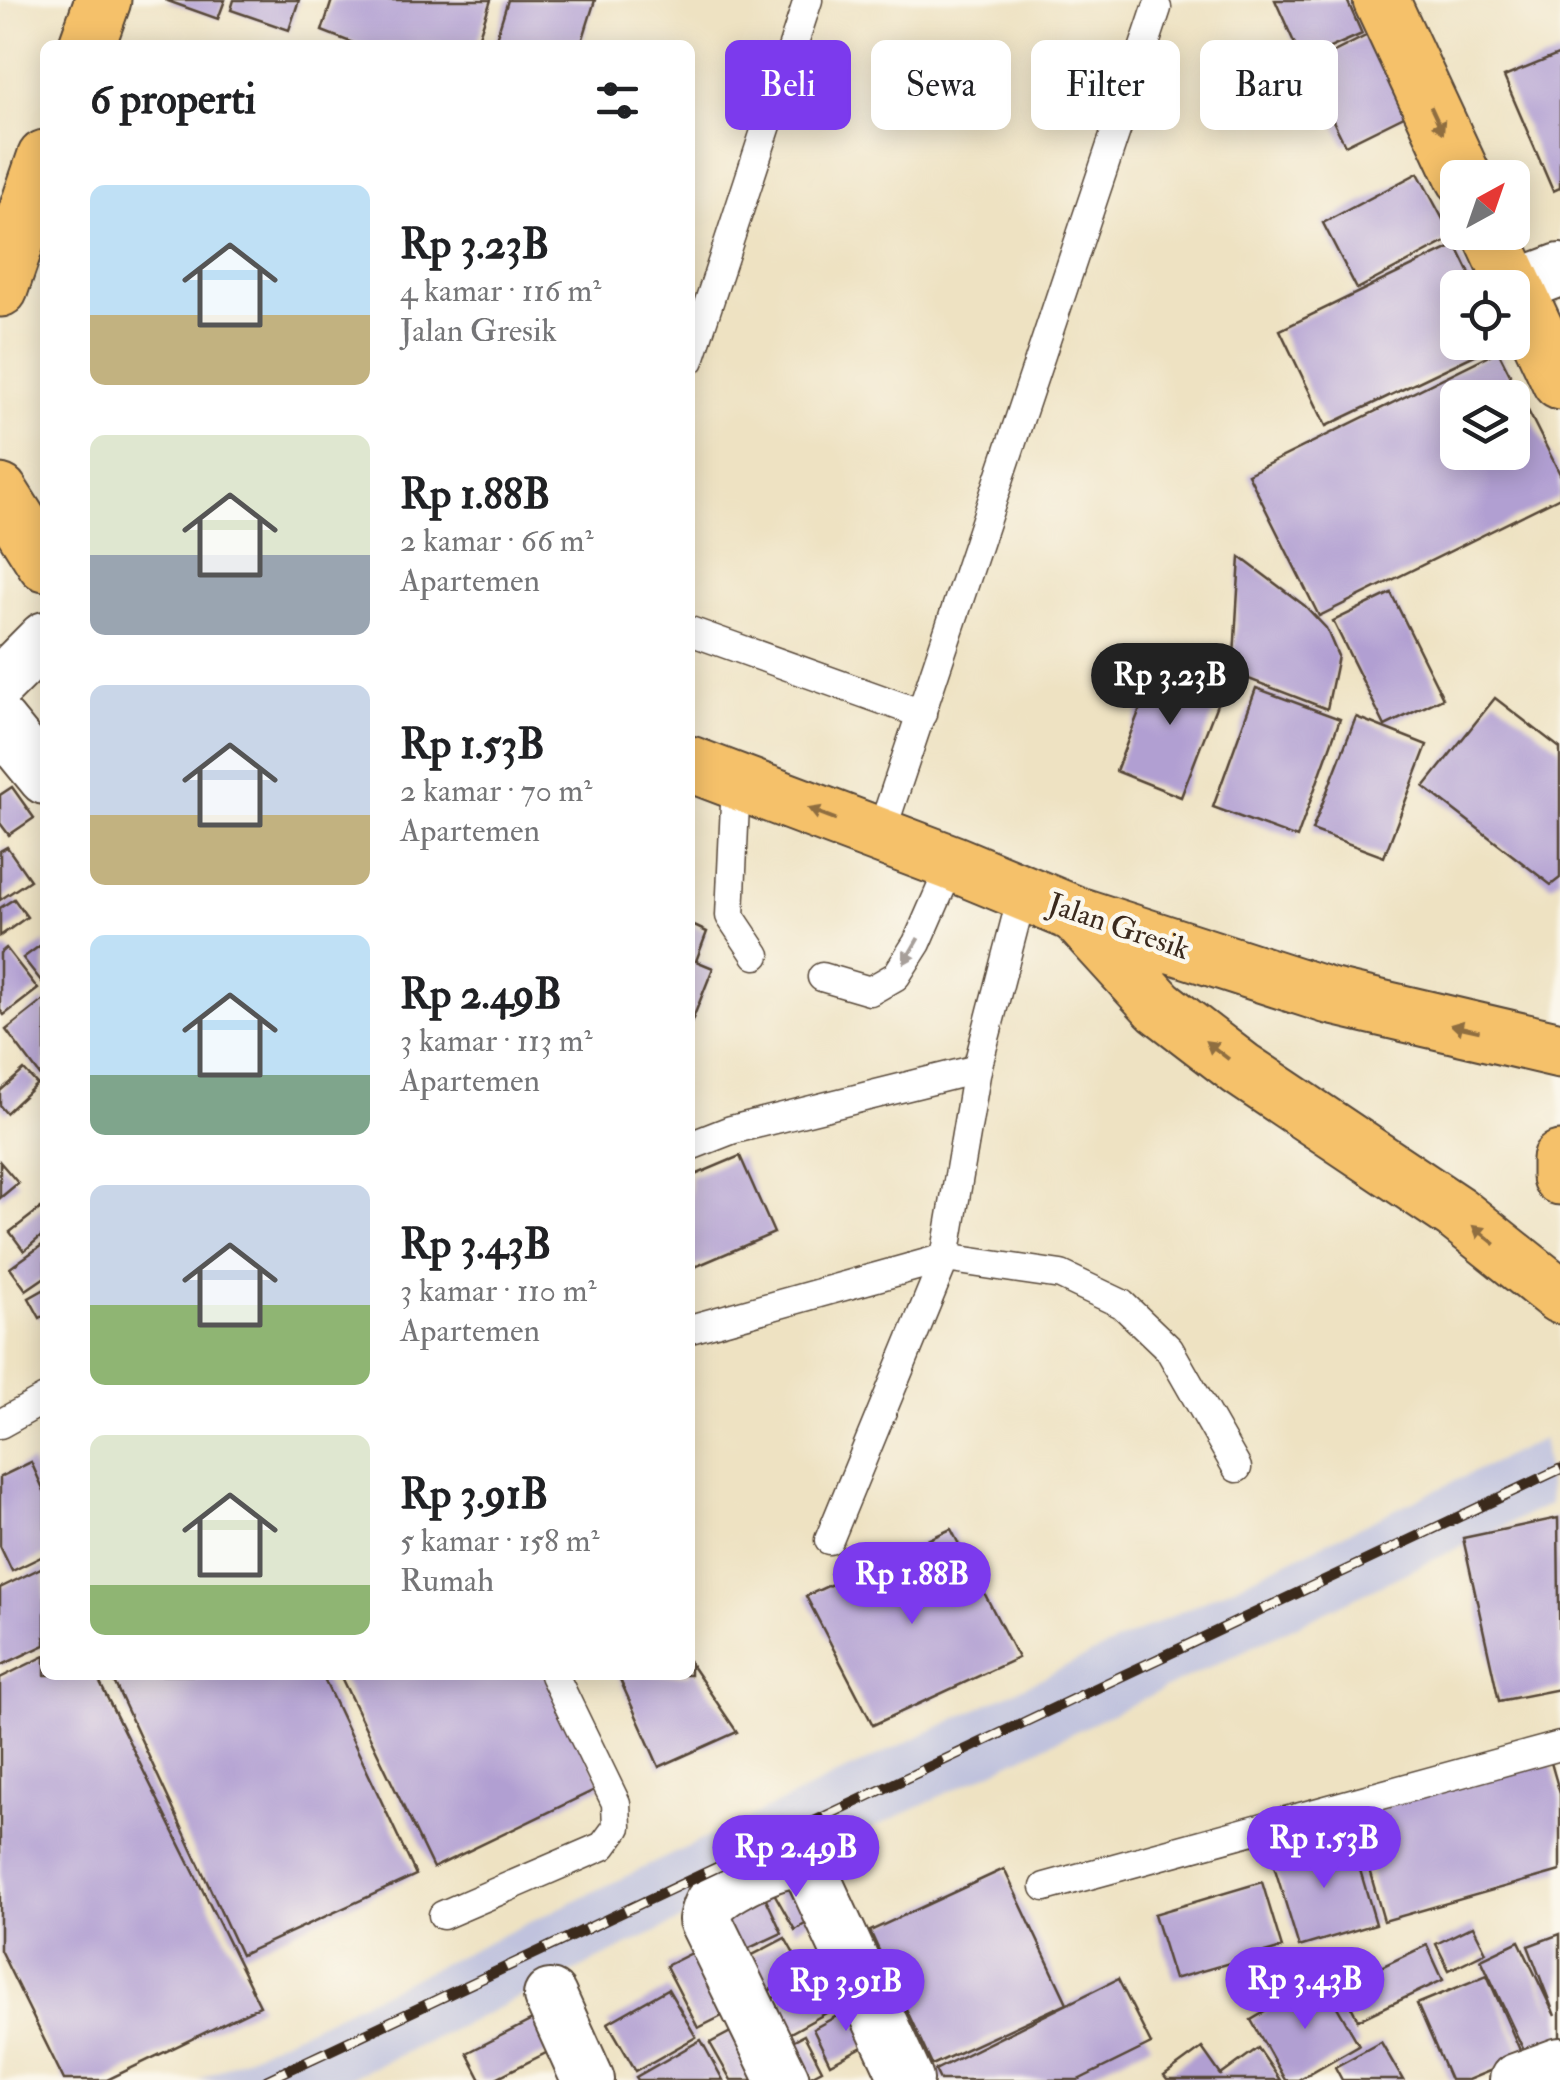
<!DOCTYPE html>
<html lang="id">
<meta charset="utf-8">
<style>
:root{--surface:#fff;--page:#f6f6f6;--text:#202124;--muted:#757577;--accent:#7c3aed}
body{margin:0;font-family:"IM FELL Double Pica",serif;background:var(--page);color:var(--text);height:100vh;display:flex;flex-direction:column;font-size:38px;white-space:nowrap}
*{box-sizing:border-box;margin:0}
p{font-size:32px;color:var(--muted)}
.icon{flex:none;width:55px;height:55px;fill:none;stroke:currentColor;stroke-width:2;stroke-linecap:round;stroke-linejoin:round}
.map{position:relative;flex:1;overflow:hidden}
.panel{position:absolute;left:40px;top:40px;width:655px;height:1640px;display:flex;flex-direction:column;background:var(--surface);border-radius:15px;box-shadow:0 5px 25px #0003}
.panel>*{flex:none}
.hud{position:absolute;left:725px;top:40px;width:685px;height:90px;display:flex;gap:20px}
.needle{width:65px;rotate:40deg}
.fabs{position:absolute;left:1440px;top:160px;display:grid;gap:20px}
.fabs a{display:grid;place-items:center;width:90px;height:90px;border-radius:15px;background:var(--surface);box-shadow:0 5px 25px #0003;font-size:50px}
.price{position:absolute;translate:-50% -85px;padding:0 22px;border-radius:35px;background:var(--accent);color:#fff;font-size:32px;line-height:65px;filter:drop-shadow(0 2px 5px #0008)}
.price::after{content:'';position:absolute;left:50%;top:60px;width:30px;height:22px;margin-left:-15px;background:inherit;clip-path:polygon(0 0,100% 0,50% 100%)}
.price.on{background:#222;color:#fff}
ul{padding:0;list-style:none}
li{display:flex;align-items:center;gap:30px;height:250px;padding:0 50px}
li span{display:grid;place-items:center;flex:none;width:280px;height:200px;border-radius:15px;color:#555}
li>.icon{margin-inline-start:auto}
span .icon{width:120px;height:120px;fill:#fffc;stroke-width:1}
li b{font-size:42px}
h2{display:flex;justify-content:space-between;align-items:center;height:120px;padding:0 50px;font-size:42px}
.tag{padding:0 35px;border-radius:15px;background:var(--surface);box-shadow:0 5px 25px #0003;font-size:35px;line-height:90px}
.tag.on{background:var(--accent);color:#fff}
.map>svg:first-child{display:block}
.industrial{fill:#c0c2dd}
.building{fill:#b19fd2;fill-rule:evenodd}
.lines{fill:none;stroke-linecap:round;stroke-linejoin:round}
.service-casing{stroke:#564637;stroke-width:31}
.minor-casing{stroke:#564637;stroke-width:56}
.primary-casing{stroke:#564637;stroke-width:59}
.trunk-casing{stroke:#564637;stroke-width:59}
.service{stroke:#fff;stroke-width:28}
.minor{stroke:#fff;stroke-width:52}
.primary{stroke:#f5c16b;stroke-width:55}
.trunk{stroke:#f5c16b;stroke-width:55}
.rail-casing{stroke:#3b2a1e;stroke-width:11}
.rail{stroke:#fbf7ec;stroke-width:8;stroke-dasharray:22;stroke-linecap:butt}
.oneway{fill:#8f6e41}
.oneway2{fill:#a79f9a}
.labels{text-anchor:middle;stroke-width:9;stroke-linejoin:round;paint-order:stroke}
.street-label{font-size:30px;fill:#3b2a1e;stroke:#fbf7ec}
</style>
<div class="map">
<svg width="1560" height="2080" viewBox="0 0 1560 2080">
<rect width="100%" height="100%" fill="#fbf7ec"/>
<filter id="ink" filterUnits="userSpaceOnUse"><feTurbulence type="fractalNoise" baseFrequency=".01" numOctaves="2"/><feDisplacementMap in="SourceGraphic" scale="20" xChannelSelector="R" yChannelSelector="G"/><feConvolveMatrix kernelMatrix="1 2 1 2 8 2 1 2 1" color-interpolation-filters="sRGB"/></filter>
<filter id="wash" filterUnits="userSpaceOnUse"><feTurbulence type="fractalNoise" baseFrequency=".0048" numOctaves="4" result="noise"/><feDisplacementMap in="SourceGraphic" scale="40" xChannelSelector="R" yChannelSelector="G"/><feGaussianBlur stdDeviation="2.25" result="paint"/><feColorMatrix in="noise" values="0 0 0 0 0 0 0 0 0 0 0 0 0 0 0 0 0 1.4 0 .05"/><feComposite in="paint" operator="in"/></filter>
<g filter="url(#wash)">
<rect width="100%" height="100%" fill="#eee2c2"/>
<polygon class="industrial" points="1543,1439 1550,1504 408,2051 345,2080 198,2080"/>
<g id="blocks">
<g class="building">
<polygon points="165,0 225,0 218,19"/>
<polygon points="234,0 299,0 289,30 231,10"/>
<polygon points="332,0 491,0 476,45 358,45 322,31"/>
<polygon points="508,0 595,0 581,45 494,45"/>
<polygon points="1275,0 1347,0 1362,34 1302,60"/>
<polygon points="1374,32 1414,111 1345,145 1306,66"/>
<polygon points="1560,54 1560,188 1553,191 1504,77"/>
<polygon points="1418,173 1453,238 1357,289 1323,223"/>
<polygon points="1456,245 1477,288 1458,288 1458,342 1502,342 1326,426 1280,330"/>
<path d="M1498,351L1560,474V497L1319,616L1248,474ZM1458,398H1512V452H1458Z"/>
<polygon points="1240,557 1305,606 1326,628 1338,656 1327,709 1233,673"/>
<polygon points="1391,593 1443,698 1385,726 1333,621"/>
<polygon points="1159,660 1224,686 1181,797 1116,771"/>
<polygon points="1256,688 1340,719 1297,838 1213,807"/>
<polygon points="1495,698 1560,748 1560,878 1551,885 1424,787"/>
<polygon points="1356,717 1427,745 1384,857 1312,830"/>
<polygon points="12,787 34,818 9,835 0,823 0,795"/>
<polygon points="7,847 30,880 0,900 0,851"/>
<polygon points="14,899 27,917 0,936 0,908"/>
<polygon points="690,924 707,932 696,961 713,968 690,1026"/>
<polygon points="45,942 45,986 23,958"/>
<polygon points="6,948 38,989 4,1015 0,1010 0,953"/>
<polygon points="45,999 45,1082 6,1030"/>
<polygon points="24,1070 37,1084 6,1113 0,1106 0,1091"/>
<polygon points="740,1156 774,1233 690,1269 690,1177"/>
<polygon points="0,1162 18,1183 0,1198"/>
<polygon points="41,1208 45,1213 45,1233 24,1251 10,1232"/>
<polygon points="45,1243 45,1277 26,1290 10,1268"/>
<polygon points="45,1289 45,1315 40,1318 29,1298"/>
<polygon points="31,1462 45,1493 45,1555 12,1571 0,1546 0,1477"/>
<polygon points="1558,1518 1560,1689 1499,1701 1463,1538"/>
<polygon points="951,1529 1018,1658 873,1725 806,1596"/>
<polygon points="45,1566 45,1645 0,1666 0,1588"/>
<polygon points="45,1656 45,1675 96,1675 260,2006 107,2080 64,2080 0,1950 0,1678"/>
<polygon points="690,1663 737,1732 659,1767 618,1675 690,1675"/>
<polygon points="111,1675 322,1675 416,1875 241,1955"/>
<polygon points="340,1675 549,1675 603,1786 433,1868"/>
<polygon points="1550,1759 1560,1794 1560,1871 1384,1921 1353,1814"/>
<polygon points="1350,1836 1376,1924 1299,1947 1272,1859"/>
<polygon points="1004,1869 1067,2003 932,2065 870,1931"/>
<polygon points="797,1870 823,1913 795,1930 770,1886"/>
<polygon points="1262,1882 1282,1948 1174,1979 1154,1914"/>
<polygon points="761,1888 782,1933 732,1956 711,1912"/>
<polygon points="1473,1926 1486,1952 1449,1970 1436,1944"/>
<polygon points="1560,1934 1560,2039 1526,2055 1481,1959 1519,1941 1555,2016 1528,1946"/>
<polygon points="785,1938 804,1972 762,1994 743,1960"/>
<polygon points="1427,1945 1443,1980 1358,2020 1341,1986"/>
<polygon points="698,1950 730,2012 698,2028 666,1966"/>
<polygon points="844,1959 862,1993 774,2042 755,2008"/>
<polygon points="1487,1975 1523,2057 1468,2080 1450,2080 1417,2004"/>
<polygon points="1118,1979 1151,2044 1078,2080 940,2080 935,2070"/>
<polygon points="1321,1979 1359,2045 1298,2080 1285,2080 1251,2020"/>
<polygon points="668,1989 696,2037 636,2071 608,2023"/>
<polygon points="861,2003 879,2038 830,2064 813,2029"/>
<polygon points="544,2014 560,2046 492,2080 481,2080 467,2053"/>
<polygon points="744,2025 774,2080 731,2080 710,2043"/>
<polygon points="804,2035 822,2070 803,2080 773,2051"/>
<polygon points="701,2040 723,2080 638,2080 636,2077"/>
<polygon points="1381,2042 1403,2080 1342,2080 1335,2067"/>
<polygon points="1202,2048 1221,2075 1258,2048 1280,2080 1167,2080 1164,2076"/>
</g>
</g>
</g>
<g filter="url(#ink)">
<use href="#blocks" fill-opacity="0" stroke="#564637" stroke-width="2.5"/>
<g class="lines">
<g class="service-casing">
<g id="service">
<polyline points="690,360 808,0"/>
<polyline points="690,631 922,714"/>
<polyline points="736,781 730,916 756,955"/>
<polyline points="880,836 1157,8"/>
<polyline points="822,977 870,991 896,976 917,943 952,863"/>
<polyline points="690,1146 731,1130 977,1069 1023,892"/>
<polyline points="690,1329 945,1258 1061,1275 1122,1304 1169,1349 1237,1468"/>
<polyline points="0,1424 45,1399"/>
<polyline points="829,1540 945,1258 977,1069"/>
<polyline points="1045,1887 1560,1746"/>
<polyline points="443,1915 603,1846 617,1827 616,1803 554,1675"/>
</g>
</g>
<g class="minor-casing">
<g id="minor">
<polyline points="1515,287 1560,270"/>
<polyline points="0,683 45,638"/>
<polyline points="0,723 45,778"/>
<polyline points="550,1996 588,2080"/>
<path d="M783,2080L705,1920C707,1911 708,1905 715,1898C730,1884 784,1856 804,1862L811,1872L907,2080"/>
<polyline points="1516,2080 1560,2064"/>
</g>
</g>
<g class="primary-casing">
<polyline id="primary" points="1560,1159 1560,1177"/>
</g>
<g class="trunk-casing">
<g id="trunk">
<polyline points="1381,0 1464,178"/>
<polyline points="87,45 103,0"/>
<polyline points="1490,232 1560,382"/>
<polyline points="0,289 45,158"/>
<polyline points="0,492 45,563"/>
<polyline points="690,764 952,863 1075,914 1329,996 1560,1050"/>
<polyline points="1077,916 1159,1006 1241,1069 1456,1213 1560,1296"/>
</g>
</g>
<use href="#service" class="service"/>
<use href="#minor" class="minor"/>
<use href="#primary" class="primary"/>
<use href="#trunk" class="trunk"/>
<g class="rail-casing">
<polyline id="rail" points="267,2080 1560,1469"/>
</g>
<use href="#rail" class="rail"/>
</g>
<defs><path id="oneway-solid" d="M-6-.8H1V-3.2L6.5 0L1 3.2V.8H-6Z" transform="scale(2.5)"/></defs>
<g class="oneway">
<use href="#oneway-solid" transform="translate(1437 120) rotate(65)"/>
<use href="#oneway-solid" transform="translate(822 814) rotate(-159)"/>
<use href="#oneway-solid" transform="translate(1465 1028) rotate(-167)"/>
<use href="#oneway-solid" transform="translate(1217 1050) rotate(-142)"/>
<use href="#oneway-solid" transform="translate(1484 1235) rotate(-141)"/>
</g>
<use class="oneway2" href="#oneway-solid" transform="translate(911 951) rotate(120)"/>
</g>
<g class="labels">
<g class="street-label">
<text transform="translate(1119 926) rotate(19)" y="10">Jalan Gresik</text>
</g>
</g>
</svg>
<div class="fabs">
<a><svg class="needle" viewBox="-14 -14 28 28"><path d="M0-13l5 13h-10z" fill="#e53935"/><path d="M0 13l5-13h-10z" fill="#757577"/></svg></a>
<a><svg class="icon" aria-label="locate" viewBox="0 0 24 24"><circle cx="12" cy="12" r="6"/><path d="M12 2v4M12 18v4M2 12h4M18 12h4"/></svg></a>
<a><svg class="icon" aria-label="layers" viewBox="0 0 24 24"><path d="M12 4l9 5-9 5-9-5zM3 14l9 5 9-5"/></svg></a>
</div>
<b class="price on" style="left:1170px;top:728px">Rp 3.23B</b>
<b class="price" style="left:912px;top:1627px">Rp 1.88B</b>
<b class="price" style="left:1324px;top:1891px">Rp 1.53B</b>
<b class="price" style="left:796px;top:1900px">Rp 2.49B</b>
<b class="price" style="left:1305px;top:2032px">Rp 3.43B</b>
<b class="price" style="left:846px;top:2034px">Rp 3.91B</b>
<div class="hud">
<a class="tag on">Beli</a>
<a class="tag">Sewa</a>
<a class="tag">Filter</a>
<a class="tag">Baru</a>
</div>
<section class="panel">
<h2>6 properti<svg class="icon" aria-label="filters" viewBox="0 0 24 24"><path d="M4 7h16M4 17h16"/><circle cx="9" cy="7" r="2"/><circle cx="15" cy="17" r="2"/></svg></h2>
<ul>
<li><span style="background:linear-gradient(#bfe0f5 65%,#c2b280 0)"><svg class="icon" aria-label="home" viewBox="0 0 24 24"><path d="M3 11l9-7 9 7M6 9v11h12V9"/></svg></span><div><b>Rp 3.23B</b><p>4 kamar · 116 m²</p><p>Jalan Gresik</p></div></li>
<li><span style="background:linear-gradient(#dfe7d0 60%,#9aa5b1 0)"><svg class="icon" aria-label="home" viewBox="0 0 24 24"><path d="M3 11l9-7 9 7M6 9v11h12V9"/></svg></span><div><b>Rp 1.88B</b><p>2 kamar · 66 m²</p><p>Apartemen</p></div></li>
<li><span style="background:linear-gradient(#c9d6e8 65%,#c2b280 0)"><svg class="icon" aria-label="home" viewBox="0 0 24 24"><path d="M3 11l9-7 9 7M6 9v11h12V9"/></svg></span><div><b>Rp 1.53B</b><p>2 kamar · 70 m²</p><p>Apartemen</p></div></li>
<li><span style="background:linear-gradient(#bfe0f5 70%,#7fa58c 0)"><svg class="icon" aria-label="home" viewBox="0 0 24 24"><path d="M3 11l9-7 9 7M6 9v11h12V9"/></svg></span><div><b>Rp 2.49B</b><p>3 kamar · 113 m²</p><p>Apartemen</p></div></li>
<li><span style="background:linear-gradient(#c9d6e8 60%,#8fb573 0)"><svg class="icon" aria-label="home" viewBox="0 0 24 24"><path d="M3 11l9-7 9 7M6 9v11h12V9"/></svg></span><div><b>Rp 3.43B</b><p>3 kamar · 110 m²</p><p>Apartemen</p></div></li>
<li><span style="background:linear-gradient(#dfe7d0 75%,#8fb573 0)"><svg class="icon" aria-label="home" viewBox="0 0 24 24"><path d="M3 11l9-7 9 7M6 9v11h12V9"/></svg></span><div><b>Rp 3.91B</b><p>5 kamar · 158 m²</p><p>Rumah</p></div></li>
</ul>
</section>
</div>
